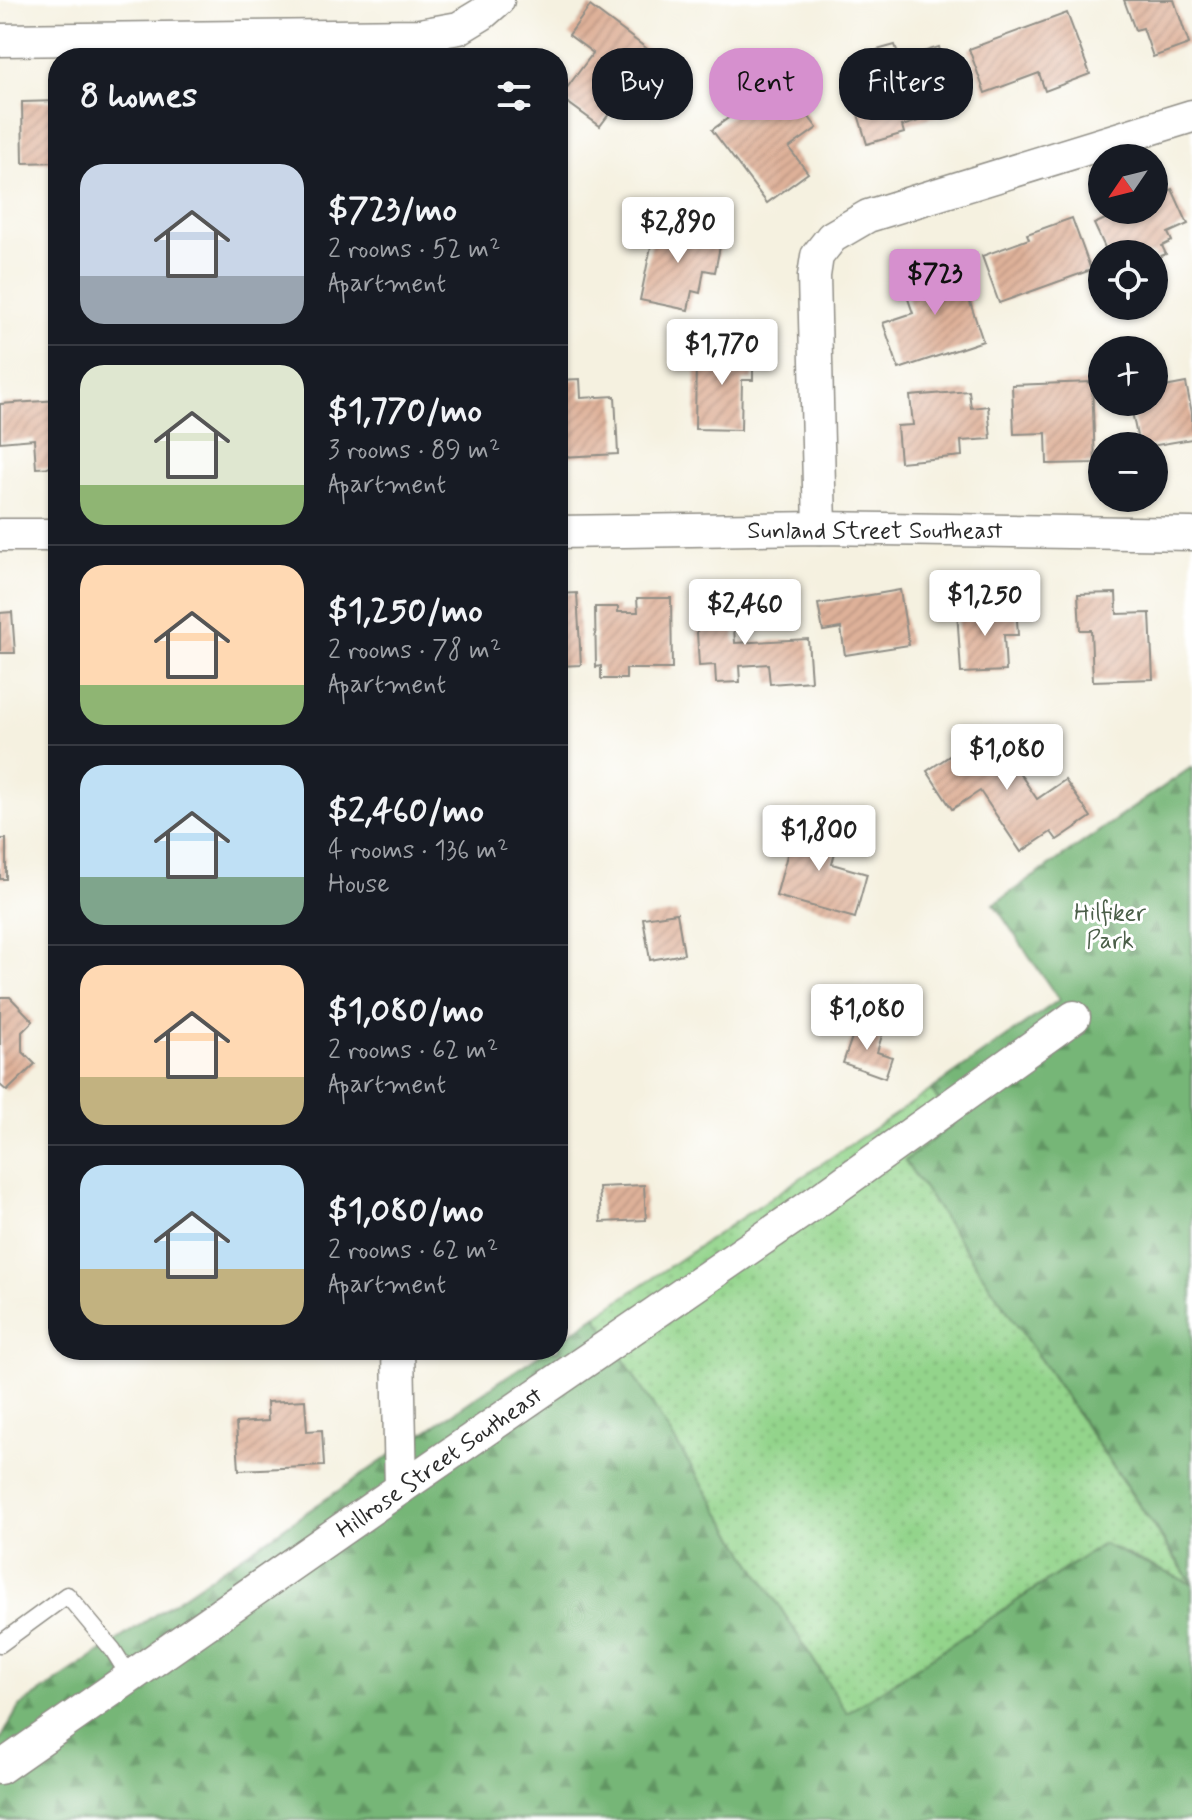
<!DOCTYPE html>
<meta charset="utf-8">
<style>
:root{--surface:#171b24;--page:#20242c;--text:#f1f3f6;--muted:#9ea1a6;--line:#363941;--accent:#d690ce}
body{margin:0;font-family:Mynerve,sans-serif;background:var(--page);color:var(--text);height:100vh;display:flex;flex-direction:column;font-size:30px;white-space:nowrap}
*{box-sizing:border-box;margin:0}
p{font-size:26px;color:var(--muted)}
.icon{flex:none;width:44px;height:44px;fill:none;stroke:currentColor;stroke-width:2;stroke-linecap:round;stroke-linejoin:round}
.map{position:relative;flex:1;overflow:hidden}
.side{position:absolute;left:48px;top:48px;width:520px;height:1312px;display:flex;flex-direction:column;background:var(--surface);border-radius:32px;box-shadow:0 2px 6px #0004}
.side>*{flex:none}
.hud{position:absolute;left:592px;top:48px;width:480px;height:72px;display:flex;gap:16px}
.needle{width:52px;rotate:235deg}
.tools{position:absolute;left:1088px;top:144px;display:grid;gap:16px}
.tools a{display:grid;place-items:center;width:80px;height:80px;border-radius:50%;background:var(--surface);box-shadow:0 2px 6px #0004;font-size:40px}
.price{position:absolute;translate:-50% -68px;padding:0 18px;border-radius:8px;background:#fff;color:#222;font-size:26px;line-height:52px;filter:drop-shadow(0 2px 4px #0008)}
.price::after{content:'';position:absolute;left:50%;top:48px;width:24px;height:18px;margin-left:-12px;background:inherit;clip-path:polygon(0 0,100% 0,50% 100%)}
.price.active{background:var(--accent);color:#111}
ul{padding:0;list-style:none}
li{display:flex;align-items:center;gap:24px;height:200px;padding:0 32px}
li+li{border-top:2px solid var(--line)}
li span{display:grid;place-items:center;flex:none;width:224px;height:160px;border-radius:24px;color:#555}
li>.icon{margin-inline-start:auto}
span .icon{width:96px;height:96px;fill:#fffc;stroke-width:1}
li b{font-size:34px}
h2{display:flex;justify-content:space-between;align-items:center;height:96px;padding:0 32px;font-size:34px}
.chip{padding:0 28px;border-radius:32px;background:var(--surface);box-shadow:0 2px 6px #0004;font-size:28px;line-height:72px}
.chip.active{background:var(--accent);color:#111}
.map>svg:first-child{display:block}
.grass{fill:url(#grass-dots);stroke:#5f805b;stroke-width:2}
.forest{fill:url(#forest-firs);stroke:#507051;stroke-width:2}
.building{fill:url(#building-hatch)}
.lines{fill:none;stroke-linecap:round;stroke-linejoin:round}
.lane-casing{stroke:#908e86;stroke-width:19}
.street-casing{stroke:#908e86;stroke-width:35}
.lane{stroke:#fff;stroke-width:16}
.street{stroke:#fff;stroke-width:32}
.labels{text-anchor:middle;stroke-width:6;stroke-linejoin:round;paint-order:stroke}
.street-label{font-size:24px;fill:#2b2b2b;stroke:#fff}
.park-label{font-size:24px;fill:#4a5e48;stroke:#fff}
</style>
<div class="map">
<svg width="1192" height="1820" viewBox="0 0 1192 1820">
<defs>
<pattern id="grass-dots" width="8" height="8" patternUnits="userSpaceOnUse" patternTransform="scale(2)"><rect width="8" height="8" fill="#93d48b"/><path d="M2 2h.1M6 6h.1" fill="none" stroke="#7fb678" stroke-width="1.8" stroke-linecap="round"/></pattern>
<pattern id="forest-firs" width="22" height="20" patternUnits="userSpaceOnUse" patternTransform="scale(2)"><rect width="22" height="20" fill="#76b677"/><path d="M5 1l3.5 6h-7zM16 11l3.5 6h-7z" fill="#619462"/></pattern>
<pattern id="building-hatch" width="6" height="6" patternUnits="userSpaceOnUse" patternTransform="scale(2)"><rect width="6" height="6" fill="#deb199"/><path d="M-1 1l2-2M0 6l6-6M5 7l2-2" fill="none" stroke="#bf9884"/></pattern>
</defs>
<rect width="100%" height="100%" fill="#fff"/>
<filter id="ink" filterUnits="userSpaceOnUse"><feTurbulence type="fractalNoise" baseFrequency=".0125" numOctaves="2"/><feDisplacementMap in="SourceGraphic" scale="16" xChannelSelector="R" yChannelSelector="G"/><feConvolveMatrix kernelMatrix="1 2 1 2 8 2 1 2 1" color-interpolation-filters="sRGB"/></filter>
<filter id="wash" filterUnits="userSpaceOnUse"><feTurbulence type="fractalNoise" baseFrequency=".006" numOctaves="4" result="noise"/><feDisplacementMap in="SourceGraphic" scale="32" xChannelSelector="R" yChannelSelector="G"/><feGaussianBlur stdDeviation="1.8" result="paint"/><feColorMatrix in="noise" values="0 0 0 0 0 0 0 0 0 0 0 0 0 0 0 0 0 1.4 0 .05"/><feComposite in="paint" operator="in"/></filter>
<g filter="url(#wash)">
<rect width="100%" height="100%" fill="#f5f1e0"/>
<polygon class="grass" points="931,1090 955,1122 906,1161 1192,1584 1103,1544 847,1714 596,1316"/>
<g class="forest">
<polygon points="1192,767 1192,1582 905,1161 955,1122 931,1090 1059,1000 994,904"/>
<polygon points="596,1316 847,1713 1103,1544 1192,1584 1192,1820 0,1820 0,1741 19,1707 546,1350 558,1350 558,1342"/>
</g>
<g id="blocks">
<g class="building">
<polygon points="1124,0 1174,0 1189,44 1153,57 1143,28 1135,30"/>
<polygon points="590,6 654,54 600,126 560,97 593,53 569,35"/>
<polygon points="1067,13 1090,74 1045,91 1039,73 985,93 969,49"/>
<polygon points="895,45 900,59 939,47 953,94 933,100 938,115 902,126 904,133 867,144 854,101 889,90 877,50"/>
<polygon points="781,79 817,128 789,148 808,173 767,203 712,130"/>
<polygon points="58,101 58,162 23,163 22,102"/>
<polygon points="1172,189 1188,224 1168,233 1172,241 1162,246 1166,254 1154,259 1154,254 1108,254 1094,224 1125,210 1154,210 1154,197"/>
<polygon points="1072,218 1091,270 999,303 982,256 1029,239 1027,234"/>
<polygon points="656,222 722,236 715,272 704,270 700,293 692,291 688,310 640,300"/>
<polygon points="954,255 983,341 899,369 883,323 913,313 906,293 926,286 920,266"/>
<polygon points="714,344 753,345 753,380 742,380 741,430 695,429 696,358 714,358"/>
<polygon points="580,379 581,398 615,396 618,454 561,457 561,465 558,465 558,380"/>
<polygon points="1092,382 1095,463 1047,464 1046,433 1014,434 1012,385"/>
<polygon points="1186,383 1192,413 1192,439 1151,446 1139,446 1130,402 1154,402 1154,389"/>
<polygon points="969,391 971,408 988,406 991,439 961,441 962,456 900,462 897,426 913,425 910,396"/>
<polygon points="58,400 58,467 36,468 34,439 0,442 0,404"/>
<polygon points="900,590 909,645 845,655 841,628 823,631 818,604"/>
<polygon points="577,593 581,665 558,666 558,594"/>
<polygon points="1116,593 1117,614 1150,613 1153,679 1093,681 1091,630 1080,630 1078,594"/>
<polygon points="732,595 735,643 808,639 811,681 770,684 768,664 739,666 740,682 716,683 715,665 699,666 695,598"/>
<polygon points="637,598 671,598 672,669 626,669 626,679 601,679 601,666 596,667 595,607 618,607 618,612 638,612"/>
<polygon points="1016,606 1018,635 1004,635 1006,671 961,673 957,610"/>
<polygon points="12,612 15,653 0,653 0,613"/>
<polygon points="990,729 1037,799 1065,780 1091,817 1057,840 1051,832 1021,852 980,791 952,809 927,771"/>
<polygon points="796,822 840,834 832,864 867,874 855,918 776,896"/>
<rect x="0" y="839" width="6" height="40"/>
<polygon points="677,913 684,954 650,960 643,918"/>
<polygon points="0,997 10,997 33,1021 22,1032 22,1051 35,1064 7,1091 0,1085"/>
<polygon points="857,1023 883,1032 877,1052 892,1057 885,1078 843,1063"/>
<polygon points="644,1185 646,1220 601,1222 599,1187"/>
<polygon points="305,1400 307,1431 322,1430 324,1466 239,1470 236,1423 268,1421 267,1402"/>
</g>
</g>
</g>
<g filter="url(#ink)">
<use href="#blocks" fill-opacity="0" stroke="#908e86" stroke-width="2"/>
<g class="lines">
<g class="lane-casing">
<polyline id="lane" points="0,1644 67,1595 113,1650 130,1677"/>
</g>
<g class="street-casing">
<g id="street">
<polyline points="0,40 420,35 459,28 482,14 498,0"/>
<polyline points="820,528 814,276 817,256 832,237 868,216 1192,116"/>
<polyline points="558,532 820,528 1192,534"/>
<polyline points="0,535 58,535"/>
<polyline points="398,1350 401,1488"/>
<polyline points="0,1768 401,1488 809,1207 1074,1017"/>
</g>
</g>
<use href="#lane" class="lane"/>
<use href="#street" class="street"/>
</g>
</g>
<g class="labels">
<g class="street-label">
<text x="875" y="538">Sunland Street Southeast</text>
<text transform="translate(439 1462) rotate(-35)" y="8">Hillrose Street Southeast</text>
</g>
<g class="park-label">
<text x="1110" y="920">Hilfiker<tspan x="1110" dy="28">Park</tspan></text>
</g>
</g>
</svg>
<div class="tools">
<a><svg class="needle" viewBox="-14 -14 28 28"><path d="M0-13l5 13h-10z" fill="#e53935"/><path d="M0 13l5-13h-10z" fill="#9ea1a6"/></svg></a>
<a><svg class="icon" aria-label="locate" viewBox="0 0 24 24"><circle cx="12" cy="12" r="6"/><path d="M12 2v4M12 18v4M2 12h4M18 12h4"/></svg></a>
<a>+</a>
<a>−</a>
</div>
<b class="price" style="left:678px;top:265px">$2,890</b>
<b class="price active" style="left:935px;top:317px">$723</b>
<b class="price" style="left:722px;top:387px">$1,770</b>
<b class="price" style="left:985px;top:638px">$1,250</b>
<b class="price" style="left:745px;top:647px">$2,460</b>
<b class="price" style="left:1007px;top:792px">$1,080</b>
<b class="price" style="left:819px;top:873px">$1,800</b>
<b class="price" style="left:867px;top:1052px">$1,080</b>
<div class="hud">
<a class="chip">Buy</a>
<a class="chip active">Rent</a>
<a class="chip">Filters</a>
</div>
<section class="side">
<h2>8 homes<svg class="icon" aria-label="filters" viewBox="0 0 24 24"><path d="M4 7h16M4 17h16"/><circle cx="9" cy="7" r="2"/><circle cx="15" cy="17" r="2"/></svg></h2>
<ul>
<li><span style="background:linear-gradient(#c9d6e8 70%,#9aa5b1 0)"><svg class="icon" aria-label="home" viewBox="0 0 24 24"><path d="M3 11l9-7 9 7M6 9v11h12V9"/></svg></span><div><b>$723/mo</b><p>2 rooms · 52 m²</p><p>Apartment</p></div></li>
<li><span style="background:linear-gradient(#dfe7d0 75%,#8fb573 0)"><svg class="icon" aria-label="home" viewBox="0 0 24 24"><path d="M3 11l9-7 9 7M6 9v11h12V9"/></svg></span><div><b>$1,770/mo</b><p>3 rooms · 89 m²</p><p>Apartment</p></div></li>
<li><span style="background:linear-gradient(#ffd9b3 75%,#8fb573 0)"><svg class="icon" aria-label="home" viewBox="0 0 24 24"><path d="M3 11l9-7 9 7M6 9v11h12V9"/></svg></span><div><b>$1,250/mo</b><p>2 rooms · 78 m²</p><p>Apartment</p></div></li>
<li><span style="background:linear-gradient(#bfe0f5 70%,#7fa58c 0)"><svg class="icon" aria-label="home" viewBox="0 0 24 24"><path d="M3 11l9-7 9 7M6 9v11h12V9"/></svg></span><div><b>$2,460/mo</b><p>4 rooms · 136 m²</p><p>House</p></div></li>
<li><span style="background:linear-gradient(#ffd9b3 70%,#c2b280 0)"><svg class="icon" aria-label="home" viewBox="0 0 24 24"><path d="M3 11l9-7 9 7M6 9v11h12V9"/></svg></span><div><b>$1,080/mo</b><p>2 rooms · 62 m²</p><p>Apartment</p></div></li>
<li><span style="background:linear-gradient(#bfe0f5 65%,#c2b280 0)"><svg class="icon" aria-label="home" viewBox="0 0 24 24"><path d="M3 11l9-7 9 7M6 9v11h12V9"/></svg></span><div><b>$1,080/mo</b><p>2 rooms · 62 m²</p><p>Apartment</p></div></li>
</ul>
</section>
</div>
